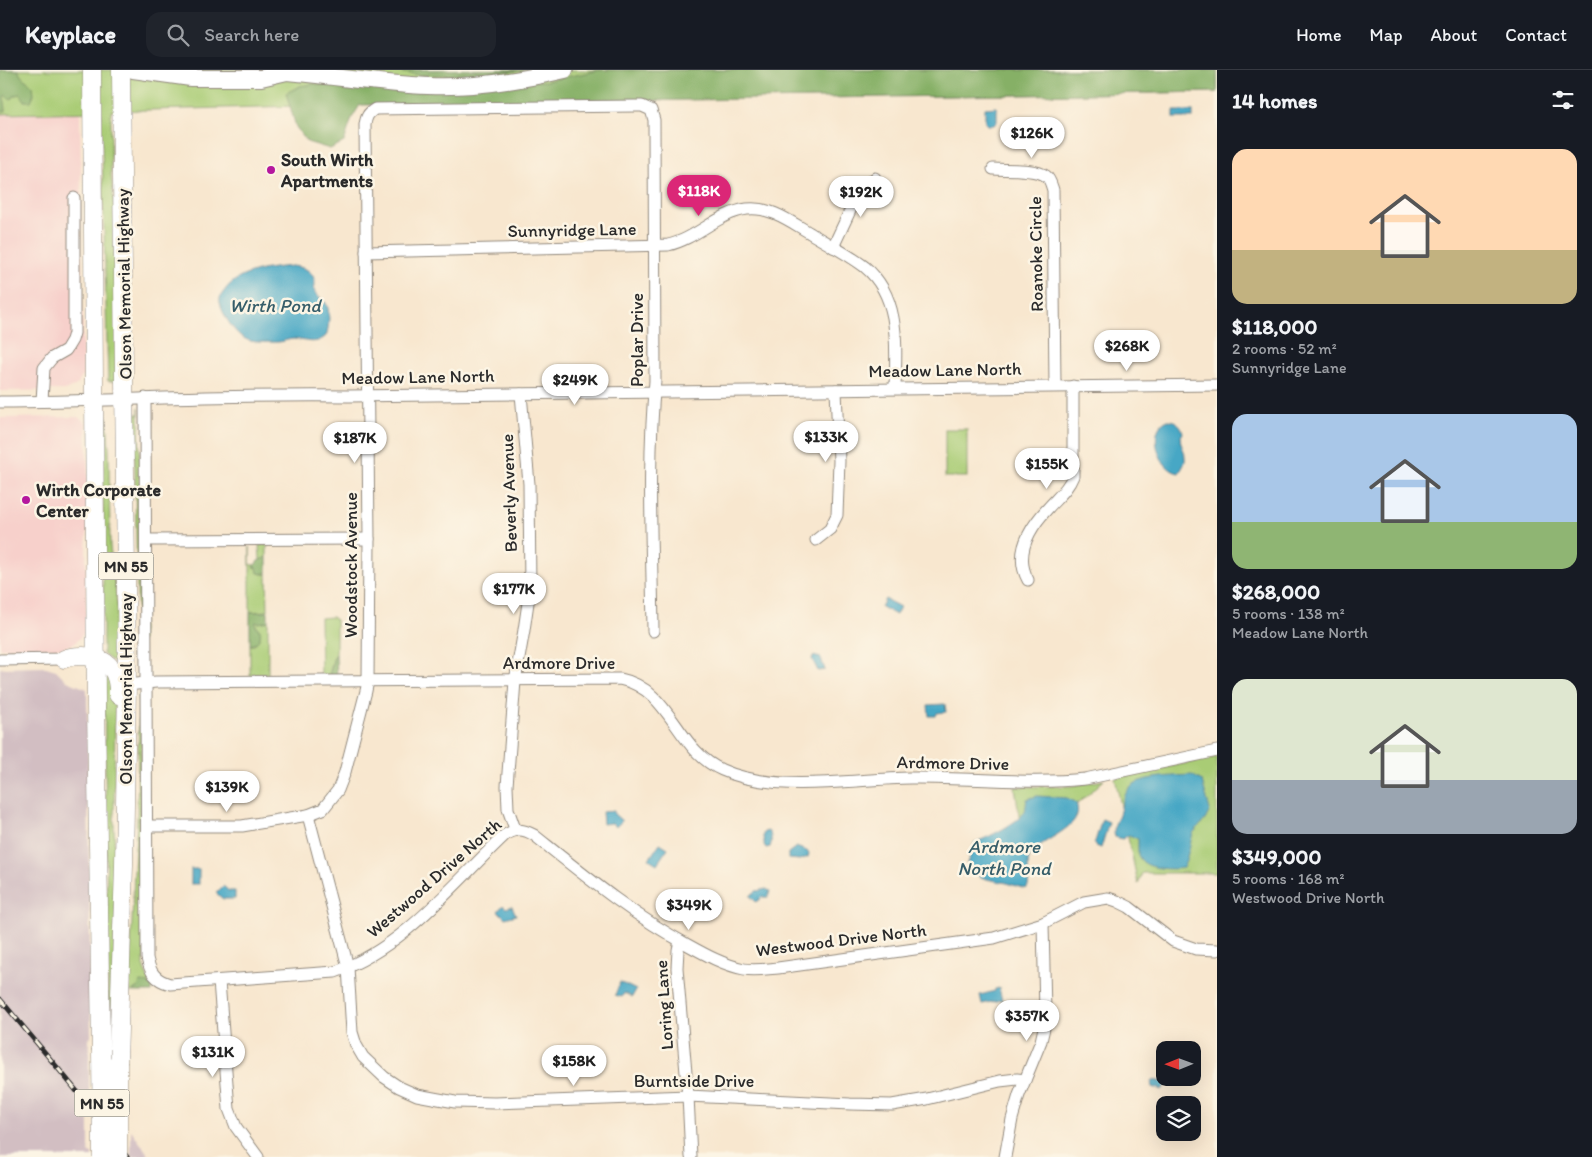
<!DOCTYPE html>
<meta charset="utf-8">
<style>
:root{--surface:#171b24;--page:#20242c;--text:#f1f3f6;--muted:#9ea1a6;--line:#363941;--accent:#db2777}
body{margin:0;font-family:Itim,sans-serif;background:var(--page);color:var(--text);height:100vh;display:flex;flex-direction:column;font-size:19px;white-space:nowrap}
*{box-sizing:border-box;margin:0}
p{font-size:16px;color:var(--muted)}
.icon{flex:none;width:28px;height:28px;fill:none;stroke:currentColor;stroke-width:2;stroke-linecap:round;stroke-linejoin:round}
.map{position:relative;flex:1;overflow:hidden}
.drawer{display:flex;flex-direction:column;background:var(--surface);width:375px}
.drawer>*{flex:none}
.needle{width:32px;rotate:269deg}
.buttons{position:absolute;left:1156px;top:971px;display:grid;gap:10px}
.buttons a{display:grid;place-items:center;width:45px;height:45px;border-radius:10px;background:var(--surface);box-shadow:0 5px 20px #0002;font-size:25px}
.price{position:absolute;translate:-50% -42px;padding:0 11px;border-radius:18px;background:#fff;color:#222;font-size:16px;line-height:32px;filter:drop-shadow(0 1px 2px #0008)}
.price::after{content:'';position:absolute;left:50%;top:30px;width:15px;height:11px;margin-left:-8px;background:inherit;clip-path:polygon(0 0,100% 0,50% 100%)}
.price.current{background:var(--accent);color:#fff}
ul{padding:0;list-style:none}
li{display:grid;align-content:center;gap:10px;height:265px;padding:0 15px}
li span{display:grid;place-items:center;height:155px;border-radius:15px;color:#555}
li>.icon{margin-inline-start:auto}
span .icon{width:90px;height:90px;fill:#fffc;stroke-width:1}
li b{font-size:21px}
h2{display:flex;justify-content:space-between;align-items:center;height:60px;padding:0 15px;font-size:21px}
header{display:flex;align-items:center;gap:30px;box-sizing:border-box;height:70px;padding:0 25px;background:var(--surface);border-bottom:1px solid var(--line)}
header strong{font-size:24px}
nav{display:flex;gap:28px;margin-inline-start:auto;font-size:18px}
.search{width:350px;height:45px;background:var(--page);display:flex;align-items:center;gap:12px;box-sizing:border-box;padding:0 18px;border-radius:15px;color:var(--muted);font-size:19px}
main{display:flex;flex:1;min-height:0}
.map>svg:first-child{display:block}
.built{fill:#f7d0cb}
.industrial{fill:#d2bec2}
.green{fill:#a9cc75;stroke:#6a7c50}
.forest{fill:#86b066;stroke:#586e48}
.water{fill:#46a7c5;stroke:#386978}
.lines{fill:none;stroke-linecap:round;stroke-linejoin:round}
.street-casing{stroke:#92897d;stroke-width:13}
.secondary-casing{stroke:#92897d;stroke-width:18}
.primary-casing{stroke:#92897d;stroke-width:19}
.street{stroke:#fff;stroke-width:11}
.secondary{stroke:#fff;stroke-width:16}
.primary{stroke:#fff;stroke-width:18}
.rail-casing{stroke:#2b2b2b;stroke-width:5}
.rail{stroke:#fcf5e5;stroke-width:3;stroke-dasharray:9;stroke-linecap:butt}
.primary-bridge-casing{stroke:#92897d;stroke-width:19;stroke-linecap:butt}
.primary-bridge{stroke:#fff;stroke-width:18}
.poi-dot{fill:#b5179e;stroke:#fcf5e5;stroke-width:2}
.labels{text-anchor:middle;stroke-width:5;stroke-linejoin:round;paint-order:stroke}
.shield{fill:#fcf5e5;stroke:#6a6863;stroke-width:1}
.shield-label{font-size:16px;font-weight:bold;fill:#2b2b2b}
.poi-label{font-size:18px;font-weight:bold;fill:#2b2b2b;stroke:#fcf5e5;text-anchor:start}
.street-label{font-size:18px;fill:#2b2b2b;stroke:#fcf5e5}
.water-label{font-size:19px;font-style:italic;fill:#365d69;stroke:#fcf5e5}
</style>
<header>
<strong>Keyplace</strong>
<div class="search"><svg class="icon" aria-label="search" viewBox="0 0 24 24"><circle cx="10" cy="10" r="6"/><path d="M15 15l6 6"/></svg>Search here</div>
<nav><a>Home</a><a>Map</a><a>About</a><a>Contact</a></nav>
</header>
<main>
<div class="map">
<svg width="1217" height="1087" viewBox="0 0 1217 1087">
<rect width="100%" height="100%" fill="#fcf5e5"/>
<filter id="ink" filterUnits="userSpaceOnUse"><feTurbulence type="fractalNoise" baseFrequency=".02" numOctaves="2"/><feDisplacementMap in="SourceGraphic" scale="10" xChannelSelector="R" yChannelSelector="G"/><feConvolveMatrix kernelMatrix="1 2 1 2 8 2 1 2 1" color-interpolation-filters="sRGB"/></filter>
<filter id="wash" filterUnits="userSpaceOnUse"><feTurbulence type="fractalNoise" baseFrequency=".0096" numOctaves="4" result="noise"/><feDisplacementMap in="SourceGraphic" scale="20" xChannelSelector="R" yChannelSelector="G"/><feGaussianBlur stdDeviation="1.12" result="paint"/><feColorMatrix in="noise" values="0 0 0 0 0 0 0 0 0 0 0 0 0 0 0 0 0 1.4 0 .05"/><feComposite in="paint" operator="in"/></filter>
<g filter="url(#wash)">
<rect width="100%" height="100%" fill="#f8e7cf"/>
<g class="built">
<polygon points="80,42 83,304 78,314 68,320 0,321 0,44"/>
<polygon points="78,347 86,353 89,436 86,478 86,554 84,563 75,573 62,578 0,578 0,348"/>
</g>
<g class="industrial">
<polygon points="46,597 56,600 67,611 87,619 87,621 91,967 89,968 89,1083 92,1084 92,1087 0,1087 0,598"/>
<polygon points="131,1060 150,1087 131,1087"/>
</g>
<g class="green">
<polygon points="0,0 1217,0 1217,22 376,34 111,41 111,103 117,162 117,311 108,311 101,42 0,44"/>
<polygon points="139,337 142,570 138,570 134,349 135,344 139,344"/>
<polygon points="107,347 109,379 110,476 119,549 120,597 103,584 103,348"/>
<rect x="945" y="359" width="22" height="48"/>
<polygon points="259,475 267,475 267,487 260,490"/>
<polygon points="250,477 250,494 254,495 254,497 257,498 261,504 267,504 268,541 250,542"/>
<polygon points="332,547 336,550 336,584 334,586 329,606 321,606 320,548"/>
<polygon points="268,551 268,607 252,607 250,605 250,575 254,575 260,561 255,554 256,552 263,552"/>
<polygon points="104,597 115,620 114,759 116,827 113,936 108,936"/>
<polygon points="139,625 141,625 144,899 148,908 152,912 152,917 148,913 139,916 133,921 134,922 129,922 135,780 137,754"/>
<polygon points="1217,687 1217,803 1142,803 1138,814 1115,708"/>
<polygon points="1104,710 1024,782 1015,717 1071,716"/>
</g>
<g class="forest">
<polygon points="0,0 18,0 21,6 33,16 34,24 31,31 24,31 21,24 15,25 13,28 9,29 5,25 4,28 5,32 6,41 3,42 0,39"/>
<polygon points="378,0 538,0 473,4 422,5"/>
<polygon points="600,0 1217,0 1217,22 360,35 352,48 344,72 330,79 307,72 296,57 286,23 300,16 314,14 359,18 546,11"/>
<polygon points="267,487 267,504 258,503 257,498 253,497 254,495 256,494 258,491"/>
<path d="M250,542H268V551L259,553L256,552L255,554C256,557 258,558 260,561C262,568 257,574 250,575Z"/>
<path d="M336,584L337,606H329C330,600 333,595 333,590Z"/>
<polygon points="141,912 148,913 152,917 152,922 134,922 133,921 134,919 136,919"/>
</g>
<g class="water">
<polygon points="997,37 997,52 994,55 988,55 985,53 985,38"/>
<rect x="1174" y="41" width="19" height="7"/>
<path d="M292,196C303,197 314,200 315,213C315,217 313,220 316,224C318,227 323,229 325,232C331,238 329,259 326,266C315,276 306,270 293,269C288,269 283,272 278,272C269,272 259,273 251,271C241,269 233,259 228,251C225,246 221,239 220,233C219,227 222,224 225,220C239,201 270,198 292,196Z"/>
<path d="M1168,350C1176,350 1182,355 1183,363C1176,372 1185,377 1185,387C1186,393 1182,398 1179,403C1158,400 1146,358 1168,350Z"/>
<polygon points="885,529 900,537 896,545 881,537"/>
<polygon points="813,586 821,588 825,600 818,601 812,589"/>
<polygon points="945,634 946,642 937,643 936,646 929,646 928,635"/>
<path d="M1192,705L1202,711L1210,740L1205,750L1193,763L1186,791L1183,798C1172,800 1152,799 1143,792C1141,790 1139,787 1138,785V769L1129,765L1122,769L1115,767C1112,758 1117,751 1120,741C1122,733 1126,718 1134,714C1146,706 1177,706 1192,705Z"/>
<path d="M1037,726L1067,728L1076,733C1087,758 1039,769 1030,785C1026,794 1030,807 1028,816L1026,819C1018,817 1010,813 1002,812C987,809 975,809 967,793L975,772C986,769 1021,751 1025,741C1026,738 1026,733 1027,729Z"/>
<polygon points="614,741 614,744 622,751 616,757 612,753 603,754 602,742"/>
<polygon points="1102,749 1109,752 1101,778 1094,775"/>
<path d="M768,761C772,764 772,773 770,777L766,778L764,775C765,770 761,767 764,762Z"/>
<polygon points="660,773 668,778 657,794 649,789"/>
<polygon points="796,777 807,781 809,784 808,787 800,790 789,789 788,787 788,783"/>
<rect x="191" y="799" width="8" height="15"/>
<polygon points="223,816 229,821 235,821 235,829 223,829 216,823"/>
<polygon points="766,819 770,821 768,827 762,827 756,832 751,827 751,825 756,821"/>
<polygon points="503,835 506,838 512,836 516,845 505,848 498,841"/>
<polygon points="620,912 636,920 632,927 624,923 622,927 615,925"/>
<polygon points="999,918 1002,930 982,934 980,925 995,921 995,919"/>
<polygon points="1153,1010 1164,1012 1166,1015 1162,1020 1153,1017 1151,1012"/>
</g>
</g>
<g filter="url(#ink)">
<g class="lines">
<g class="street-casing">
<g id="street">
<path d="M993,99C1007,100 1035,98 1046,106C1050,109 1051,114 1053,120L1055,316"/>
<polyline points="833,177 856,128 875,108"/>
<path d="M366,182L668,175C696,169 718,143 747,139C770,136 791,152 810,163C828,174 848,184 865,197C901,227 896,276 895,318"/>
<path d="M145,328L147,888C150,902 155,910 170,914L335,902C405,877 453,814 505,765C517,758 523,759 534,765C584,805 632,845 688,875C706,885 724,895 744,899C755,901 767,899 778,898L994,868L1043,853L1084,832L1108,828L1117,831L1129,837L1173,871L1196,879L1217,880"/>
<polyline points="42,331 44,298 52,288 66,280 72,270 74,263 74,128"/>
<path d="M0,332C116,331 232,324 349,326L1217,315"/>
<polyline points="146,470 369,469"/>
<polyline points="816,470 830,459 837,445 839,391 836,320"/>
<path d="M1028,510C1013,483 1031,456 1049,437C1058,427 1068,419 1073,406V316"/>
<polyline points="0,590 64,589"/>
<path d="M127,615L156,612L620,609C671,619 676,680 722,700C776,724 852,709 910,708C968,707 1027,715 1085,709L1217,681"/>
<polyline points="308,745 348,897 352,962 356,975 363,987 384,1007 399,1017 417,1025 455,1032 495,1033 688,1026 850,1034 892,1035 927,1029 1000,1011 1017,1009 1025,1010"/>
<path d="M148,756H242L308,745L323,739L338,720L345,702L366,621L368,611L369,469L365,55C366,47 368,43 375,39L635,36H642L651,40L654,50L655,311C647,394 652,478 653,561"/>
<polyline points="515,759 508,739 507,716 515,611 524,560 530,519 529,414 521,324"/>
<polyline points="680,871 678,880 677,898 688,1026 691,1087"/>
<polyline points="219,911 229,1039 236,1057 258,1087"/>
<polyline points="1005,1087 1012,1049 1019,1025 1041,971 1044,958 1045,943 1043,853"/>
</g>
</g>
<g class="secondary-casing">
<g id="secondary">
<polyline points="133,0 191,8 261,8 287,2"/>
<path d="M279,0L287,2C333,6 382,14 428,16C472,18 522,10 565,0"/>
</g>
</g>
<g class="primary-casing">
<g id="primary">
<polyline points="92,0 96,636 101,979"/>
<path d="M64,589C70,586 76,586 83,586C108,587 119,601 118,625"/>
<polyline points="118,992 124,795 127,615 121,0"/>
</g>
</g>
<use href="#street" class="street"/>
<use href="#secondary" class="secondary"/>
<use href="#primary" class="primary"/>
<g class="rail-casing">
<path id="rail" d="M0,929C43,981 88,1032 127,1087"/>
</g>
<use href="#rail" class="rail"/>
<g class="primary-bridge-casing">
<g id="primary-bridge">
<polyline points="101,979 102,1087"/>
<polyline points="118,992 118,1087"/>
</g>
</g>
<use href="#primary-bridge" class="primary-bridge"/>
</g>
</g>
<g class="poi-dot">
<circle cx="271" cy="100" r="5"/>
<circle cx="26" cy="430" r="5"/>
</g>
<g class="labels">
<g class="shield">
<rect x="98.5" y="482.5" width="55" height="27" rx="4"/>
<rect x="74.5" y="1019.5" width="55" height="27" rx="4"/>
</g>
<g class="shield-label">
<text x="126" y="502">MN 55</text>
<text x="102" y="1039">MN 55</text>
</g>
<g class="poi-label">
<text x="281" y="96">South Wirth<tspan x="281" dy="21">Apartments</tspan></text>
<text x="36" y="426">Wirth Corporate<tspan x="36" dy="21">Center</tspan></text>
</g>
<g class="street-label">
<text transform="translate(572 160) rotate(-1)" y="6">Sunnyridge Lane</text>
<text transform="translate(1036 184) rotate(-91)" y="6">Roanoke Circle</text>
<text transform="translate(124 214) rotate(-91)" y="6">Olson Memorial Highway</text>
<text transform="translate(637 270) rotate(-90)" y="6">Poplar Drive</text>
<text transform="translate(945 300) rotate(-1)" y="6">Meadow Lane North</text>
<text transform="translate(418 307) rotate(-1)" y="6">Meadow Lane North</text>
<text transform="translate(509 423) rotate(-92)" y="6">Beverly Avenue</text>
<text transform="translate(351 495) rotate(-90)" y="6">Woodstock Avenue</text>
<text x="559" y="599">Ardmore Drive</text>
<text transform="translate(126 619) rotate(-90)" y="6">Olson Memorial Highway</text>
<text transform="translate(953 693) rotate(1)" y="6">Ardmore Drive</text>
<text transform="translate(434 808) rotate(-41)" y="6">Westwood Drive North</text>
<text transform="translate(841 870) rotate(-7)" y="6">Westwood Drive North</text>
<text transform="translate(664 935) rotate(-94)" y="6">Loring Lane</text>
<text x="694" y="1017">Burntside Drive</text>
</g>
<g class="water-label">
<text x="275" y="242">Wirth Pond</text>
<text x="1004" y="783">Ardmore<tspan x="1004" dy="22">North Pond</tspan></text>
</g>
</g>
</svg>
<div class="buttons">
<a><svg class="needle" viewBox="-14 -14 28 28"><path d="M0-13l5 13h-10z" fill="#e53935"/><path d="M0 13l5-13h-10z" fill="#9ea1a6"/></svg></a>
<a><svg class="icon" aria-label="layers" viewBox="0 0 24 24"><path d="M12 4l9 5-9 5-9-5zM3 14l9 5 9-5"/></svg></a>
</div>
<b class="price" style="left:1032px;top:89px">$126K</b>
<b class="price current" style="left:699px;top:147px">$118K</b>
<b class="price" style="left:861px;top:148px">$192K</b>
<b class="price" style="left:1127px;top:302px">$268K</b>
<b class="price" style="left:575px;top:336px">$249K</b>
<b class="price" style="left:826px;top:393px">$133K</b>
<b class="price" style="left:355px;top:394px">$187K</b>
<b class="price" style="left:1047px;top:420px">$155K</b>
<b class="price" style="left:514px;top:545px">$177K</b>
<b class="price" style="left:227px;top:743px">$139K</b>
<b class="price" style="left:689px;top:861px">$349K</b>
<b class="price" style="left:1027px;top:972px">$357K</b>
<b class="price" style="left:213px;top:1008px">$131K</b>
<b class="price" style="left:574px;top:1017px">$158K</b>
</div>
<section class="drawer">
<h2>14 homes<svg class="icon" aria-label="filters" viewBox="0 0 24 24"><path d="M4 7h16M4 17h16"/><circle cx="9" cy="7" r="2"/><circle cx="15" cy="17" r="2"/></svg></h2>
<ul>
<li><span style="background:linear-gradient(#ffd9b3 65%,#c2b280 0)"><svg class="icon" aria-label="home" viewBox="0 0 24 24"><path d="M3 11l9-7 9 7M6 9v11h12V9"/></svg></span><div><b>$118,000</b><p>2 rooms · 52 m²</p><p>Sunnyridge Lane</p></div></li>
<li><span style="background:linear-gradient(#a9c7e8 70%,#8fb573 0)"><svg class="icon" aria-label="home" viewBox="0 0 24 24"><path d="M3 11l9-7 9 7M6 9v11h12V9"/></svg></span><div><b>$268,000</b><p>5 rooms · 138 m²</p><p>Meadow Lane North</p></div></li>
<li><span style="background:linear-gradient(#dfe7d0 65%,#9aa5b1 0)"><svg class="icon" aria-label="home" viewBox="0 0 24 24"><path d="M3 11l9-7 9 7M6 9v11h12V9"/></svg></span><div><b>$349,000</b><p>5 rooms · 168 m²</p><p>Westwood Drive North</p></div></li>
</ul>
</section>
</main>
